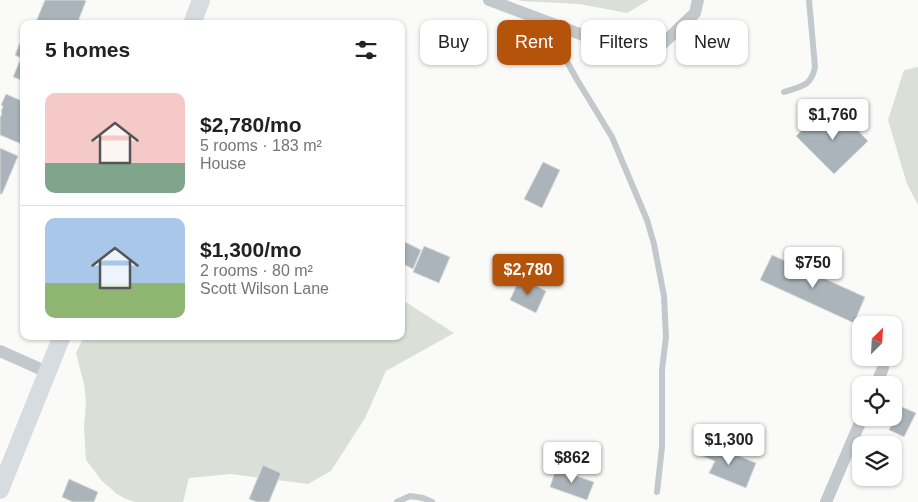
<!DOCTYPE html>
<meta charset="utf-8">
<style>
:root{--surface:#fff;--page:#f2f2f2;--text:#222;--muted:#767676;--line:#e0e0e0;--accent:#b45309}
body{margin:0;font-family:Arial,sans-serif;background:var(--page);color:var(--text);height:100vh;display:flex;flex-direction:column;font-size:19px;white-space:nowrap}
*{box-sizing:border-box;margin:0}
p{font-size:16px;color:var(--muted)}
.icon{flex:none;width:28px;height:28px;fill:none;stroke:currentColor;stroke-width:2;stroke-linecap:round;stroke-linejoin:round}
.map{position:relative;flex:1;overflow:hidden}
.panel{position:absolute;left:20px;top:20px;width:385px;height:320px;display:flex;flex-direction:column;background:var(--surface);border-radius:10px;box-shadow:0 1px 4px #0004}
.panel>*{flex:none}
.banner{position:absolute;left:420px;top:20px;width:422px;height:45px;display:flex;gap:10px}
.needle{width:32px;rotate:24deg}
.buttons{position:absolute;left:852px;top:316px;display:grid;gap:10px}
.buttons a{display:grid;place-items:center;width:50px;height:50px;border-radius:10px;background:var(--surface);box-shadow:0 1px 4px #0004;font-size:25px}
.price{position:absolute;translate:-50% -42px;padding:0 11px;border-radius:5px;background:#fff;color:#222;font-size:16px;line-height:32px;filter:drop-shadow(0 1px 2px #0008)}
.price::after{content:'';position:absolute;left:50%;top:30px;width:15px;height:11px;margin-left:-8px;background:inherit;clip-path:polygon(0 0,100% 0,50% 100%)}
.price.on{background:var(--accent);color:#fff}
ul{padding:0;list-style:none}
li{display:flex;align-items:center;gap:15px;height:125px;padding:0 25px}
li+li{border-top:1px solid var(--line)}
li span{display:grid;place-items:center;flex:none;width:140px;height:100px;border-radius:10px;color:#555}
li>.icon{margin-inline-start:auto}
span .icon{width:60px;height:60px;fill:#fffc;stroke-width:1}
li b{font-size:21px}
h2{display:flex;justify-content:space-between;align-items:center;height:60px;padding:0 25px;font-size:21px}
.pill{padding:0 18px;border-radius:10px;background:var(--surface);box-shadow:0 1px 4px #0004;font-size:18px;line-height:45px}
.pill.on{background:var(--accent);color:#fff}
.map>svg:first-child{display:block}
.green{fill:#dae0d7}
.building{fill:#aab4ba;stroke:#dcdcda}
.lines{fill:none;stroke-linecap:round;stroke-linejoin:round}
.service{stroke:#c3c8cc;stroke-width:6}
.minor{stroke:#c3c8cc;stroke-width:12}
.secondary{stroke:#d6dcdf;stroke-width:18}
</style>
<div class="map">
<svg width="918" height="502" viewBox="0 0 918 502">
<rect width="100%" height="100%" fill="#fafaf8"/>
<g class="green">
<polygon points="518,0 649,0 627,13 579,4 522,1"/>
<polygon points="918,67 918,205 907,184 888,120 904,70"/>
<polygon points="401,299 454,333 386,371 365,418 331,471 308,484 231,474 189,478 183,502 135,502 126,499 117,494 102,481 86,460 84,427 86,402 84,384 76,353 84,336 401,336"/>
</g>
<g class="building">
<polygon points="45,0 84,0 86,1 77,24 35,24"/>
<polygon points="21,40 24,42 24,81 13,77 21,58 15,55"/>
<polygon points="6,94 24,102 24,145 0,135 0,118 2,113 1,112 3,106 1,105"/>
<polygon points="840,112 868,141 834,174 796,136 814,118 823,128"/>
<polygon points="0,148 18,156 2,194 0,194"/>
<polygon points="543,162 560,170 542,208 524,199"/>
<polygon points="401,240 421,250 413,269 401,263"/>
<polygon points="424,246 450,257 439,283 413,272"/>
<polygon points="772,255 865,297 854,323 760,280"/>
<polygon points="520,278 546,291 536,313 510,300"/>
<polygon points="900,406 916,413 904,437 889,430"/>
<polygon points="707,443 756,463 746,488 709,473 715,461 702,456"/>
<polygon points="263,465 281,473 269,502 257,502 249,499"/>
<polygon points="556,469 594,482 587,500 550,487"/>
<polygon points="69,479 98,492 94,502 73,502 62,497"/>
</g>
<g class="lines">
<g class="service">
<polyline points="545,22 576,78 612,137 647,220 654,244 664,296 666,337 662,370 662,447 657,492"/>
<path d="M784,92C801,86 811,87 815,67L809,0"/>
<polyline points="397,502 410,496 423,498 432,502"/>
</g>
<g class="minor">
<polyline points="489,0 588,37 656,50 695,13 698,0"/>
<polyline points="0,351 47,372"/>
<polyline points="876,385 883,368"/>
<polyline points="826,502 862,418"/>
</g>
<g class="secondary">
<polyline points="192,24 201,0"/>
<polyline points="0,490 62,336"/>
</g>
</g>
</svg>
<div class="buttons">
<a><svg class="needle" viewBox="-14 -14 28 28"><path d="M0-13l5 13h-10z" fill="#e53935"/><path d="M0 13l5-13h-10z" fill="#767676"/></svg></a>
<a><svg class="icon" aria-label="locate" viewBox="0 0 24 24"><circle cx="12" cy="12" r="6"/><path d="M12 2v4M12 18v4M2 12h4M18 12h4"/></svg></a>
<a><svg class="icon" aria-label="layers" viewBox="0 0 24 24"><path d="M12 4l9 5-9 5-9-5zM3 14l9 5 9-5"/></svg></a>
</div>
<b class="price" style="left:833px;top:141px">$1,760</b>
<b class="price" style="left:813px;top:289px">$750</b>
<b class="price on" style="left:528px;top:296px">$2,780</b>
<b class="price" style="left:729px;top:466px">$1,300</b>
<b class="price" style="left:572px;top:484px">$862</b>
<div class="banner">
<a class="pill">Buy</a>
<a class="pill on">Rent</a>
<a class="pill">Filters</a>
<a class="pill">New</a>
</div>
<section class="panel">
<h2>5 homes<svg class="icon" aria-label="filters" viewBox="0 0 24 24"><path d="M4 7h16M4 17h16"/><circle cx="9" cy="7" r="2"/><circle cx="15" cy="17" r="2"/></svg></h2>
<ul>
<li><span style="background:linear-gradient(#f6c9c9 70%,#7fa58c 0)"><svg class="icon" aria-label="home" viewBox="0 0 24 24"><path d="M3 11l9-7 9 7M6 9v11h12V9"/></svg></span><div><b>$2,780/mo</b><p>5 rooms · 183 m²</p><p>House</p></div></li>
<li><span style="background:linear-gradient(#a9c7e8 65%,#8fb573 0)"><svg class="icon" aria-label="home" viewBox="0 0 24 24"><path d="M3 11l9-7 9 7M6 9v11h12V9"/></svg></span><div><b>$1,300/mo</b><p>2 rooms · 80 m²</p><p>Scott Wilson Lane</p></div></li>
</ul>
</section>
</div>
